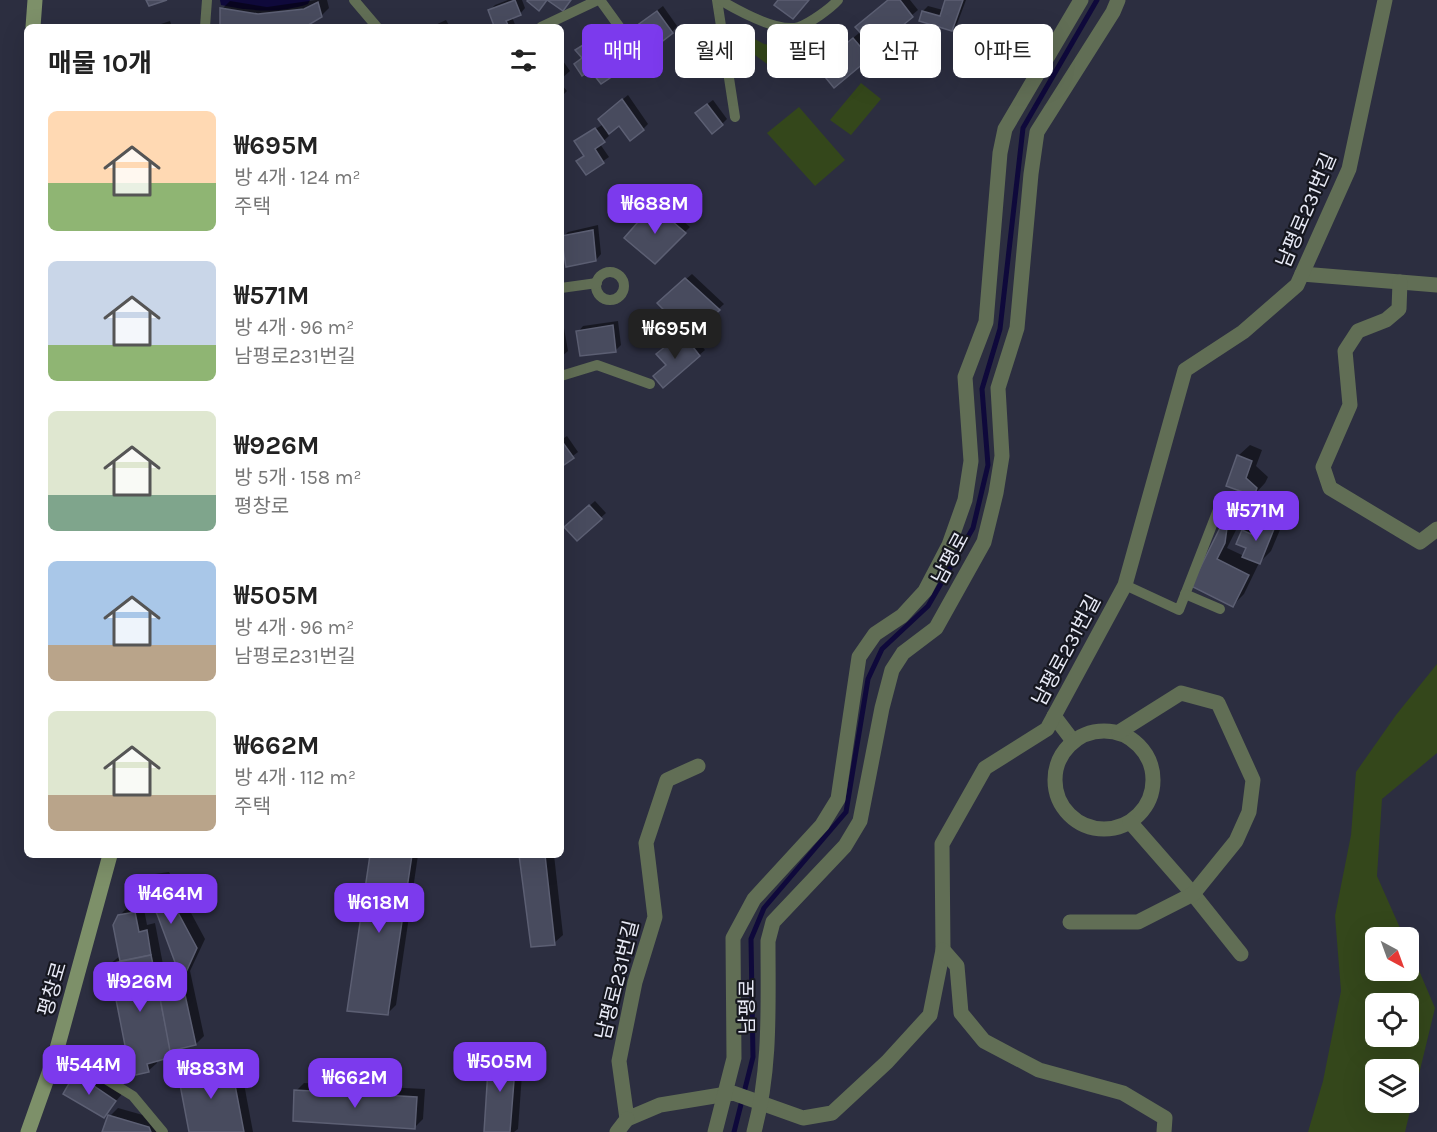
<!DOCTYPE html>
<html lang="ko">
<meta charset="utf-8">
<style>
:root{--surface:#fff;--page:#f6f6f6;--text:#222;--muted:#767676;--accent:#7c3aed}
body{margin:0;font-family:Karla,"Noto Sans KR",sans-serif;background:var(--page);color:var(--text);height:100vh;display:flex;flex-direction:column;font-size:22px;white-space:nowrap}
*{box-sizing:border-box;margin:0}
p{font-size:20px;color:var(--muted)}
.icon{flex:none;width:33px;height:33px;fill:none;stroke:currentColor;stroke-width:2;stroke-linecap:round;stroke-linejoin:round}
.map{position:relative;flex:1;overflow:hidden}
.details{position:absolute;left:24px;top:24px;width:540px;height:834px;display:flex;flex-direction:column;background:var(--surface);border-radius:9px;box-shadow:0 6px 24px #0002}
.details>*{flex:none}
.banner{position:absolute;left:582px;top:24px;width:570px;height:54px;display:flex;gap:12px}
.needle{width:39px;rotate:139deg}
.buttons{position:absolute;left:1365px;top:927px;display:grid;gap:12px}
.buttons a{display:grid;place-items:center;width:54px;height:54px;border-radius:9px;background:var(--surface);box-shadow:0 6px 24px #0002;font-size:30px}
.price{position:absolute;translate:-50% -51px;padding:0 14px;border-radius:12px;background:var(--accent);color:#fff;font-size:20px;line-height:39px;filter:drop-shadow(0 2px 3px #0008)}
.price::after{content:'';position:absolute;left:50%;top:36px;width:18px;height:14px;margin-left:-9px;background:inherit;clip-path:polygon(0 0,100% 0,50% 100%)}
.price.current{background:#222;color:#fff}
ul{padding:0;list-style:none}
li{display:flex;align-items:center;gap:18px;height:150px;padding:0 24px}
li span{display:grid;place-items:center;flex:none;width:168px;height:120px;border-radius:9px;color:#555}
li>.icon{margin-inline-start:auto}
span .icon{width:72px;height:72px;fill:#fffc;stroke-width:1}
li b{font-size:26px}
h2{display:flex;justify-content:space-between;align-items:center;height:72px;padding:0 24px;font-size:26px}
.chip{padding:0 21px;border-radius:9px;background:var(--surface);box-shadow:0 6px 24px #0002;font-size:21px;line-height:54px}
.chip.current{background:var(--accent);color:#fff}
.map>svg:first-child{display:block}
.green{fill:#34471b;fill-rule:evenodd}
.water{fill:#0f093b}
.shadow{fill:#0007}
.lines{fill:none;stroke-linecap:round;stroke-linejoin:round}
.stream{stroke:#0f093b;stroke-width:5}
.building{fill:#484b5e;stroke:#5c5f73;stroke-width:1.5}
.lane{stroke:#616e55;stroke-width:10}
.street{stroke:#616e55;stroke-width:15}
.secondary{stroke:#7d9069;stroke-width:15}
.labels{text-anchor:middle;stroke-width:4.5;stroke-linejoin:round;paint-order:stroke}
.street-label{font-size:20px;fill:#e8eaf6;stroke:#16171f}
</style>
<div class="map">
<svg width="1437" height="1132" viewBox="0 0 1437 1132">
<rect width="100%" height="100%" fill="#2c2e40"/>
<g class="green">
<polygon points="745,34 764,44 794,49 774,69 740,44"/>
<polygon points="861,83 881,99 851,135 830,120"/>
<polygon points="799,107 845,160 815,186 767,133"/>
<path d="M1437,664V753L1382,799L1377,876L1404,937L1376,938V970H1408L1409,947L1435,1008L1405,1132H1308L1323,1081L1341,991L1335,916L1351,835L1356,772L1396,715ZM1376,1004H1408V1036H1376ZM1376,1070H1408V1102H1376Z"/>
</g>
<path class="water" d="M220,0H310L308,4C278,14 251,11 221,5Z"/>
<g class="shadow">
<polygon points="316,0 327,0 329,8 321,16 300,27 229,27 222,9 230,1 267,7"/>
<polygon points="508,0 522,0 525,8 520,14 512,17 516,27 490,27 495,24 490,10 495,5"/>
<polygon points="889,0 910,0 918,10 875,46"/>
<polygon points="947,0 966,0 957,24 952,29 923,11 928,6 943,10"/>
<polygon points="663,6 677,26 672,32 646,19"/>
<polygon points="446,20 450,27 431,27"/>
<polygon points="170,21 172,27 152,27"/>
<polygon points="859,33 874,51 834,86 824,62"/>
<polygon points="597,36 611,54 620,49 629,62 624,67 583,58 577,50"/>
<polygon points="561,58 570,71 561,79"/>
<polygon points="561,84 567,91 561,97"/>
<polygon points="628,95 648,124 643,129 619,124 607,133 609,136 600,144 609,157 586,173 578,162 585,155 576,141 602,125 605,114"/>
<polygon points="713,100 727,119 722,124 702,108"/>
<polygon points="659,201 690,227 655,262 654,206"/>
<polygon points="598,225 601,254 596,260 563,237 568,232"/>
<polygon points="692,274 724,304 692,334 705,350 663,386 668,365 663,349 686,331 664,298"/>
<polygon points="618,321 621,345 615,351 578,332 583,326"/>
<polygon points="564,328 568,351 561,357 561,329"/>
<polygon points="567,436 578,452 561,465 561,440"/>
<polygon points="1250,445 1262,450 1256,466 1268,477 1265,483 1254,495 1228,485 1238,456"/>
<polygon points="595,501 606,513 577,539 571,522"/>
<polygon points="1269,511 1285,518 1271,551 1259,563 1244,594 1233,605 1193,585 1224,523 1235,512 1238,516 1236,530 1227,548 1244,556 1248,548 1243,531 1254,519 1259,521"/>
<polygon points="371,855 418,855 396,1005 387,1014"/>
<polygon points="520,855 554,855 563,935 554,943"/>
<polygon points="169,872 205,939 190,971 204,1036 196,1044 179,1048 171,1056 156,1060 157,1063 148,1071 110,964 120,956 119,916 128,907 143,904 147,925 155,923 166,980 182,975 158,913 140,883 148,875"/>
<polygon points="499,1046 524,1047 518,1129 514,1132 486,1132 491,1055"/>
<polygon points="239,1057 253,1132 190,1132 180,1075 188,1066"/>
<polygon points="85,1066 123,1093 103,1116 66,1093 77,1074"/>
<polygon points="304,1083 425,1089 423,1119 415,1127 296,1091"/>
<polygon points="118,1108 157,1119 162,1132 104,1132 110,1116"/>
</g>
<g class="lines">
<polyline class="stream" points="734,1132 753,1057 751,939 764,908 846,812 868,679 882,649 928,606 973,528 988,465 982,389 1000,329 1023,128 1097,0"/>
</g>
<g class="building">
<polygon points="146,0 167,0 149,6"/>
<polygon points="515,0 521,15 506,21 509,27 492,27 494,26 488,10"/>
<polygon points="528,0 571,0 563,11 547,0 539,11 527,1"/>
<polygon points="778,0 809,0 793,19 774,5"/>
<polygon points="888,0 900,0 913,17 875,48 855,27"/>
<polygon points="945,0 963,0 952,31 919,21 922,11 940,16"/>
<polygon points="318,2 322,17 305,27 220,27 220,8 258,14 304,9"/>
<polygon points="657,11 673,33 655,47 639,24"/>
<polygon points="853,38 870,58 834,88 817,67"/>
<polygon points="591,40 605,59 614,53 625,68 601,84 590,70 582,76 574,64 582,58 575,50"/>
<polygon points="622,99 644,130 630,141 619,126 609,134 598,119"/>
<polygon points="707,104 723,125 712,134 695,113"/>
<polygon points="595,128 605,142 595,149 604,163 586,175 576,161 584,156 574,141"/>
<polygon points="653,205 686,233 655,264 624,238"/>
<polygon points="593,230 596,261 566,267 561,236"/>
<polygon points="685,278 720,310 690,337 657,303"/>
<polygon points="613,325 616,352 580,356 576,331"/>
<polygon points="682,333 700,356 663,388 653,376 666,365 656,354"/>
<polygon points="561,440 574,458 561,467"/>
<polygon points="1237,455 1252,461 1246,478 1257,488 1254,496 1226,486"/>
<polygon points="589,505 602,519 577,541 564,527"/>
<polygon points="1223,522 1227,528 1225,543 1217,559 1249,575 1233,607 1191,586"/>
<polygon points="1256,522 1274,529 1260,564 1242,557 1246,548 1236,544 1242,530 1251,534"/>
<polygon points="370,855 412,855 388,1015 347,1011"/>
<polygon points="519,855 545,855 555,945 531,947"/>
<polygon points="160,879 197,948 182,981 157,914 138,883"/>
<polygon points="135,912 139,932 147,930 151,955 120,961 113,925 118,915"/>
<polygon points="151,955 172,1057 147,1064 149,1072 131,1076 109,964"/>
<polygon points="182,981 196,1045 170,1051 158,987"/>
<polygon points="489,1054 516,1055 510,1132 484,1132"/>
<polygon points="231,1064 244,1132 189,1132 178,1074"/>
<polygon points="75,1073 116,1101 104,1118 63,1094"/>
<polygon points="294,1090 417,1097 415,1129 293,1121"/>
<polygon points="108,1115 149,1127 151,1132 102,1132"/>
</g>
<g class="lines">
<g class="lane">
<polyline points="354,0 377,27"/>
<polyline points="600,0 639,54"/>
<polyline points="717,0 735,117"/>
<path d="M720,0C737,10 778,33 799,27C810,23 830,9 838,0"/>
<polyline points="205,27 207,0"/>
<polyline points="541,27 598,0"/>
<circle cx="610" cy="286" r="14"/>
<polyline points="561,288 597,283"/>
<polyline points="561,376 597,365 650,384"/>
<polyline points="1125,585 1179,610 1221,502"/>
<polyline points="1185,594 1220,609"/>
<polyline points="57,1049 133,1096 163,1132"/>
</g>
<g class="street">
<polyline points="1302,274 1437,285"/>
<polyline points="1400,282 1399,309 1386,320 1358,331 1345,351 1350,405 1323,467 1330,488 1420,542 1437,529"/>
<polyline points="1054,716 1073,741"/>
<circle cx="1104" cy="780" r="49"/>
<polyline points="698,766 667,780 646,843 655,917 635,982 619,1061 627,1119 660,1105 733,1093 803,1118 832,1113 887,1062 930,1015 943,950 942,844 985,768 1047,729 1125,585 1185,370 1243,332 1297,285 1349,169 1385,0"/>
<polyline points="1130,822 1193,894 1241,954"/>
<polyline points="1070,922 1138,922 1193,894 1236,841 1249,812 1253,780 1218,703 1181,693 1119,732"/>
<polyline points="943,950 957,966 961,1013 984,1041 1039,1070 1123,1093 1165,1118 1164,1132"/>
<polyline points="617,1132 627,1119"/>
<polyline points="715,1132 734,1058 733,938 754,899 822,825 838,799 859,657 875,634 902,616 925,591 949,545 965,500 971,461 965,377 986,322 1000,153 1005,129 1081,0"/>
<path d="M754,1132C771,1068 768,1007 768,941L773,922L845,846L860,821L882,708L892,670L903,653L936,628L984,542L996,493L1002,456L998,388L1017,328L1031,174L1037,132L1113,12L1118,0"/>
</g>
<g class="secondary">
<polyline points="33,27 35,0"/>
<polyline points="28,1132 55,1056 110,855"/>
</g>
</g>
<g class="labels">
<g class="street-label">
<text transform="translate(1306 210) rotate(-67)" y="7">남평로231번길</text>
<text transform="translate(950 558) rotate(-62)" y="7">남평로</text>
<text transform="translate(1066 650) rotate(-62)" y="7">남평로231번길</text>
<text transform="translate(617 980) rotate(-76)" y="7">남평로231번길</text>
<text transform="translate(52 989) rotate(-74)" y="7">평창로</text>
<text transform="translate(747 1007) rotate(-90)" y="7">남평로</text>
</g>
</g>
</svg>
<div class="buttons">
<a><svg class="needle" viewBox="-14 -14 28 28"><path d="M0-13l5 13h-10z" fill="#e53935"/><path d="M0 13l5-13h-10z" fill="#767676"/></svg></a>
<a><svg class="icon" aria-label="locate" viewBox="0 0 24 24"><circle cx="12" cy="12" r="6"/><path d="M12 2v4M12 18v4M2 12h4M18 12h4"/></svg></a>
<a><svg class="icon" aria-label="layers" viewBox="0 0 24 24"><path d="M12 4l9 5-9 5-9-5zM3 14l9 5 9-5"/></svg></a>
</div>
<b class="price" style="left:655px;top:235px">₩688M</b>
<b class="price current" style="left:675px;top:360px">₩695M</b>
<b class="price" style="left:1256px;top:542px">₩571M</b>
<b class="price" style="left:171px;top:925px">₩464M</b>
<b class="price" style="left:379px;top:934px">₩618M</b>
<b class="price" style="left:140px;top:1013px">₩926M</b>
<b class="price" style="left:500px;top:1093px">₩505M</b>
<b class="price" style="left:89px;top:1096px">₩544M</b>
<b class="price" style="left:211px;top:1100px">₩883M</b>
<b class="price" style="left:355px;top:1109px">₩662M</b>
<div class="banner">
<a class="chip current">매매</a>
<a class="chip">월세</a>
<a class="chip">필터</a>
<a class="chip">신규</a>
<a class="chip">아파트</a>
</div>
<section class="details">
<h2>매물 10개<svg class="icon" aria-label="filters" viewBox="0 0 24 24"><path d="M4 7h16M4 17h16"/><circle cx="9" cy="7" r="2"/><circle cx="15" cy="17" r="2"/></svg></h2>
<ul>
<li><span style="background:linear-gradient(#ffd9b3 60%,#8fb573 0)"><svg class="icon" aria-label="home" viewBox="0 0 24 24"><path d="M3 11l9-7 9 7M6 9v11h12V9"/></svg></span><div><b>₩695M</b><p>방 4개 · 124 m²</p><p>주택</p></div></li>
<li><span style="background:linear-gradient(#c9d6e8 70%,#8fb573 0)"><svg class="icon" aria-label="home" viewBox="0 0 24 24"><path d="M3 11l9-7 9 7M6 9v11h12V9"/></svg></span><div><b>₩571M</b><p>방 4개 · 96 m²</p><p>남평로231번길</p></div></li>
<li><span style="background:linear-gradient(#dfe7d0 70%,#7fa58c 0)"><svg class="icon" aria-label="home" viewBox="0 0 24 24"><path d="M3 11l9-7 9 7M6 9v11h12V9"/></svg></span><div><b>₩926M</b><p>방 5개 · 158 m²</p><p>평창로</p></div></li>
<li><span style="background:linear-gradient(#a9c7e8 70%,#b9a48a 0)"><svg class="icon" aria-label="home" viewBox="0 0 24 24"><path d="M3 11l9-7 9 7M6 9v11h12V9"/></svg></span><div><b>₩505M</b><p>방 4개 · 96 m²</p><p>남평로231번길</p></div></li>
<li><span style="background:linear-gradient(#dfe7d0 70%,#b9a48a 0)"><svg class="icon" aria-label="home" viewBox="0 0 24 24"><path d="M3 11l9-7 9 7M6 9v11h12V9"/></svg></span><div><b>₩662M</b><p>방 4개 · 112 m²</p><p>주택</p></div></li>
</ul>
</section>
</div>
